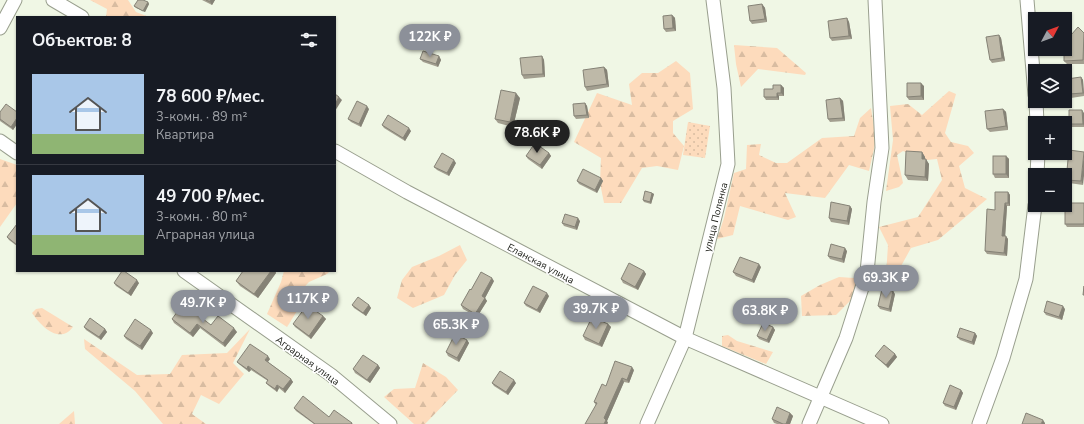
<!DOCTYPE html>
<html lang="ru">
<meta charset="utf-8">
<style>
:root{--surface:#171b24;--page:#242831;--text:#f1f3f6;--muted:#9ea1a6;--line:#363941;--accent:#8c9099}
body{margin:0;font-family:"Nunito Sans",sans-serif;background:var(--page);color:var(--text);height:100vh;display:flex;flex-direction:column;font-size:15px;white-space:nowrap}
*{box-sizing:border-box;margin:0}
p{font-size:13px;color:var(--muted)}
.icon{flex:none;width:22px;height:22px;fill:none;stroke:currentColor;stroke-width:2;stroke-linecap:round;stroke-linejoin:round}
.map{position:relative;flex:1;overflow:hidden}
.side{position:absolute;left:16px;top:16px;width:320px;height:256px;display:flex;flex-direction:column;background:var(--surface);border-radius:0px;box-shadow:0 1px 3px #0004}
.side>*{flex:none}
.needle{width:26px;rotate:49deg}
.buttons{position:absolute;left:1028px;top:12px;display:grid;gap:8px}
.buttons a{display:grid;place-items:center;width:44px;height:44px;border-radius:0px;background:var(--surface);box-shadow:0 1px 3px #0004;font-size:20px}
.price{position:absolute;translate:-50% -34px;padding:0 9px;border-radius:14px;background:var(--accent);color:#fff;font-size:13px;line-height:26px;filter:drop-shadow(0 1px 2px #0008)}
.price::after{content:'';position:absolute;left:50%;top:24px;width:12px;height:9px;margin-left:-6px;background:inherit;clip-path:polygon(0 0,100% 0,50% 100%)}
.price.selected{background:#222;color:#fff}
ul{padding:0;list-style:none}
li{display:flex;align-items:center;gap:12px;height:100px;padding:0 16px}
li+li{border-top:1px solid var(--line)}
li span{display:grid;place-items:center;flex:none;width:112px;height:80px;border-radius:0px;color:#555}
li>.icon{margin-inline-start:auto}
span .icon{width:48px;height:48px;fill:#fffc;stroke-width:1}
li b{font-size:17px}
h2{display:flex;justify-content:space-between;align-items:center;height:48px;padding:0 16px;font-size:17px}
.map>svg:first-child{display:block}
.forest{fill:url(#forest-firs)}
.park{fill:url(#park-dots)}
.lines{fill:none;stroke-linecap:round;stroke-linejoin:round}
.minor-casing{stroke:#999f8e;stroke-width:15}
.minor{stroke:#fff;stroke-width:13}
.wall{fill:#a39f90}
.shaded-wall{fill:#858276}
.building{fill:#beb9a8;stroke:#858276}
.labels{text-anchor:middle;stroke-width:3;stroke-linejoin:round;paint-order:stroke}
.street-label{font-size:10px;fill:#1c1e18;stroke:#fff}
</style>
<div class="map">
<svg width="1084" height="424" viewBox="0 0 1084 424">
<defs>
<pattern id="forest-firs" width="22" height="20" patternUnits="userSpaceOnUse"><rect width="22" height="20" fill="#fddbbc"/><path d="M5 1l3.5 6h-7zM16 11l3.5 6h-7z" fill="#d8bca1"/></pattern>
<pattern id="park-dots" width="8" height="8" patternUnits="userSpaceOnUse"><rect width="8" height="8" fill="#fddbbc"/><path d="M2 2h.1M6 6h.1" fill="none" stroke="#d8bca1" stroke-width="1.8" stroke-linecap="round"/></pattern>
</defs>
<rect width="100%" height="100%" fill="#f0f7e5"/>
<g class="forest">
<polygon points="90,0 128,0 136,12 149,17 106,17 107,9"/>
<polygon points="734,45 777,48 806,73 805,75 758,69 741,87 736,64"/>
<polygon points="676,61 690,73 693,109 673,121 673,133 684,146 678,170 657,166 642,168 621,203 604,203 600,183 601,158 574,142 597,93 632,105 629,84 642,73 658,73"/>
<polygon points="949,91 956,94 945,133 951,142 968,146 974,153 959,166 965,188 987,199 938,240 911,248 895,277 886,275 888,245 879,227 918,217 942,180 937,159 927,160 903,151 897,155 903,183 899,187 886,191 893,140 890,106 908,104 922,115"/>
<polygon points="871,108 876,140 869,171 849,165 825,198 785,193 796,217 788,220 740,206 733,235 717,239 724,218 734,173 746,169 747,145 761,144 759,155 776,163 787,163 822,138 854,136 860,118"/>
<polygon points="0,159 17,165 17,203 0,227"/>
<polygon points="460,245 467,260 455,275 444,295 413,308 397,298 402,280 412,267 439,256"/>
<polygon points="284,271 330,271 327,274 309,282 292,300 302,303 287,327 267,314 281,282"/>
<polygon points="839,277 854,278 858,279 854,297 836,315 802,316 801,296 820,285"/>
<path d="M42,308L73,327C59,345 41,326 32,313L36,309Z"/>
<polygon points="250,329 233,363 244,374 219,404 201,395 192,414 206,424 163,424 135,391 85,349 84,339 137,375 170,374 182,355 227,353"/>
<polygon points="728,335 737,341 773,352 766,364 722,346 722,336"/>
<polygon points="423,363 446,377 458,390 425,424 414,424 384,397 394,389 415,388"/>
<polygon points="74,411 75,424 59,424"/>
</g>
<polygon class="park" points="688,122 710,126 705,158 683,155"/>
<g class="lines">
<g class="minor-casing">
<g id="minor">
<polyline points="53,0 82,17"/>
<polyline points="1027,0 1035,95"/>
<polyline points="0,28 15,0"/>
<polyline points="1036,101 1037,123"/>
<polyline points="0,141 17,153"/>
<polyline points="335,151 407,192 685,338 882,424"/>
<polyline points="1037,175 1038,153"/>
<polyline points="184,271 331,375 390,424"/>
<polyline points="647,424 685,338 728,164 724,88 713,0"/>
<polyline points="809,424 846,338 867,272 874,202 882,148 875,0"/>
<polyline points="979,424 1003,358 1026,279 1035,205"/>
</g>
</g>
<use href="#minor" class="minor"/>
</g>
<g class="wall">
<polygon points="202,0 215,0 212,5"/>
<polygon points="148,2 149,4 145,12 136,8 134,6"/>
<polygon points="762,4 765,8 767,22 752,24 750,21"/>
<polygon points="672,15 675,18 676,31 666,32 664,29"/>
<polygon points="847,18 849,22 852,39 832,41 830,38"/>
<polygon points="1084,33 1084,64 1067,64 1064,61 1064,53 1061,49 1065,49"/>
<polygon points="999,35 1001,38 1005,61 992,63 990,60"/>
<polygon points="439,56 441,60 438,67 423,62 420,59"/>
<polygon points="542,56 544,60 545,77 524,79 522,75"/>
<polygon points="604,67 607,70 609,87 587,91 585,87"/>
<polygon points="1081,77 1083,80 1084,96 1071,98 1069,94"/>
<polygon points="781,85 784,88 784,96 779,96 779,100 766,100 764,97 773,89"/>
<polygon points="924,86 924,100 909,100 907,97"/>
<polygon points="520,98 513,127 498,123 495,119"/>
<polygon points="840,98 843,101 845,121 830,122 828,119"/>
<polygon points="585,103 587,106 589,118 576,119 574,116"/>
<polygon points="369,109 361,127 351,122 348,119"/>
<polygon points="1003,109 1006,112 1008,130 990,132 987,129"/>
<polygon points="0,112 17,112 17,124 13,130 0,121"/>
<polygon points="1084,113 1084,127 1072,127 1069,124"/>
<polygon points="382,125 411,131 405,141 384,128"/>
<polygon points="1069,150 1083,185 1069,183 1066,180"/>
<polygon points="922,152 925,157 925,159 929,164 928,181 908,180 905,175"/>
<polygon points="549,153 551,156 542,169 528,159 526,156"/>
<polygon points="1006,156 1009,159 1009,178 995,178 993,174"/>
<polygon points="456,163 449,176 437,170 434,167"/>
<polygon points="601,178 603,181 597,193 579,184 577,181"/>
<polygon points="1008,192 1010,195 1010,206 1007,206 1005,236 1008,239 1007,256 987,254 985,251 995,210"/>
<polygon points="652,193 654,194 651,204 644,202 643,200"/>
<polygon points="1084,203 1084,227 1067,227 1065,224"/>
<polygon points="850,206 852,209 849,225 831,222 829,218"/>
<polygon points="580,221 577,230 564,226 562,223"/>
<polygon points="17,224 17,246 9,240 7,237"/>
<polygon points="847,251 844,263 830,259 828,256"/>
<polygon points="761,267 754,283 736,276 733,272"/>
<polygon points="243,271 275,271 276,273 258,298 240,286 236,281"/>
<polygon points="644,271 646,274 638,290 623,283 621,279"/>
<polygon points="494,281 485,298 487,301 477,317 463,309 461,305 471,290"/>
<polygon points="114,283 139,283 131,296 116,286"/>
<polygon points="895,294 891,312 880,309 878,306"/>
<polygon points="549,296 540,313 526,306 524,303"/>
<polygon points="352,305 369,305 371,308 366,316 354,308"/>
<polygon points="1065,309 1062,320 1046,315 1044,312"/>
<polygon points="323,316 326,319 311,339 295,327 293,324"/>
<polygon points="172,319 211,325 237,332 225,347 200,328 193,337 174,323"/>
<polygon points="608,324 611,327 602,347 585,340 583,336"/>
<polygon points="84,327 105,329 107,332 101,340 86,330"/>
<polygon points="773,327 775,330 769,343 759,339 757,336"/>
<polygon points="153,333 142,350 126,339 124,336"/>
<polygon points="975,333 977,336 974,345 960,340 957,337"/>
<polygon points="467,340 469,343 459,362 448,356 446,352"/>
<polygon points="895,354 897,357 888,368 878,359 875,356"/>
<polygon points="270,359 268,362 291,379 293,382 285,393 279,388 277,392 269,386 266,383 268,381 251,370 249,372 240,365 237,362"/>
<polygon points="378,365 380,368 370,383 355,373 353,369"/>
<polygon points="634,370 629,383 624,382 607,421 608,423 607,424 594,402 606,386"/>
<polygon points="492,383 516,383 508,395 494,386"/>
<polygon points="961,390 963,393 956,410 945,406 943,403"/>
<polygon points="294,408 352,423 353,424 314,424 296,411"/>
<polygon points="790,413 793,416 790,424 777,424 774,423 772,419"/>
</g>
<g class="shaded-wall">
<polygon points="211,0 215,0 212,5 210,2"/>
<polygon points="148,2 149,4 145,12 143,11"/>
<polygon points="762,4 765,8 767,22 765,19"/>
<polygon points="672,15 675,18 676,31 673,28"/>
<polygon points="847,18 849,22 852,39 849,36"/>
<polygon points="999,35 1001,38 1005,61 1002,58"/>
<polygon points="439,56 441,60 438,67 436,64"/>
<polygon points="542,56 544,60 545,77 543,74"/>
<polygon points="604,67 607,70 609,87 607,84"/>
<polygon points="1081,77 1083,80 1084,95 1083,93"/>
<polygon points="921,83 924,86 924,100 921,96"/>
<polygon points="781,85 784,88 784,96 781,93"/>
<polygon points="516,93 520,98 513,127 510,122"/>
<polygon points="777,93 779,96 779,100 777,97"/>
<polygon points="339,97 342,100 335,111 335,104"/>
<polygon points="840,98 843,101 845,121 843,118"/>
<polygon points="585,103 587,106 589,118 587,115"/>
<polygon points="367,106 369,109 361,127 359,124"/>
<polygon points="1003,109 1006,112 1008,130 1006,126"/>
<polygon points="1082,110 1084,113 1084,126 1083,124"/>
<polygon points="17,118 17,124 13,130 11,127"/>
<polygon points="409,128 411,131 405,141 403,138"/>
<polygon points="922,152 925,157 925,164 922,159"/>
<polygon points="1084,152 1084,176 1083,185 1081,181"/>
<polygon points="549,153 551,156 542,169 540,165"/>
<polygon points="1006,156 1009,159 1009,178 1006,174"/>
<polygon points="926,159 929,164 928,181 925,177"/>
<polygon points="454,160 456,163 449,176 447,173"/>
<polygon points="601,178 603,181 597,193 595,190"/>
<polygon points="1008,192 1010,195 1010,206 1008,203"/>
<polygon points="652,193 654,194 651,204 650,202"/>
<polygon points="1005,203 1007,206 1005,239 1002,236"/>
<polygon points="850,206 852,209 849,225 847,221"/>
<polygon points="578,218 580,221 577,230 575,227"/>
<polygon points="1006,236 1008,239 1007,256 1004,253"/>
<polygon points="845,248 847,251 844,263 842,259"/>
<polygon points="759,264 761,267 754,283 752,280"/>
<polygon points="271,271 275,271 276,273 258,298 254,294"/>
<polygon points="644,271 646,274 638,290 635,287"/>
<polygon points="492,278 494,281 485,298 487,301 477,317 475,314 482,296"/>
<polygon points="137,280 139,283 131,296 128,293"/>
<polygon points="893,291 895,294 891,312 889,309"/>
<polygon points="547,293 549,296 540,313 537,310"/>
<polygon points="369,305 371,308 366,316 363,313"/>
<polygon points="1063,306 1065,309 1062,320 1059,317"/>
<polygon points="323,316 326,319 311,339 309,336"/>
<polygon points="197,324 200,328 193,337 190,333"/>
<polygon points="608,324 611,327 602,347 599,344"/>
<polygon points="773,327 775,330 769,343 767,340"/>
<polygon points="234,328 237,332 225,347 223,343"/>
<polygon points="105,329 107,332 101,340 99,337"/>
<polygon points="151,330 153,333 142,350 140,346"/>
<polygon points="975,333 977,336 974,345 972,342"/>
<polygon points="467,340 469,343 459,362 457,358"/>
<polygon points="895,354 897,357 888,368 886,365"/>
<polygon points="268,356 270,359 267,363 265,360"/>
<polygon points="378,365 380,368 370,383 367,380"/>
<polygon points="248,366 251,370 249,372 247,369"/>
<polygon points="632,367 634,370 629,383 627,380"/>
<polygon points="622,378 624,382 607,421 608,423 607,424 604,424 604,418"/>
<polygon points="291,379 293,382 285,393 283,389"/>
<polygon points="514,380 516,383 508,395 506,392"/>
<polygon points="277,385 279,388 277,392 275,389"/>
<polygon points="961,390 963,393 956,410 954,407"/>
<polygon points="790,413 793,416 790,424 786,424"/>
<polygon points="1043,420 1045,423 1045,424 1041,424"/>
</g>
<g class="building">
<polygon points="138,0 143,0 148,2 143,11 134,6"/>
<polygon points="206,0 211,0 210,2"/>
<polygon points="762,4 765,19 750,21 748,6"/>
<polygon points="672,15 673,28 664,29 663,16"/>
<polygon points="847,18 849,36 830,38 828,21"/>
<polygon points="1078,27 1084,33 1083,60 1064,61 1064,51 1061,49 1065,49 1065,42"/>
<polygon points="999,35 1002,58 990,60 986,37"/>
<polygon points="423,51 439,56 436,64 420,59"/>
<polygon points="542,56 543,74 522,75 520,58"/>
<polygon points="604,67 607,84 585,87 583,70"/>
<polygon points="1081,77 1083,93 1069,94 1067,79"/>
<polygon points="907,83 921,83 921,96 907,97"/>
<polygon points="773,85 781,85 781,93 777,93 777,97 764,97 764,89 773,89"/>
<polygon points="501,90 516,93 510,122 495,119"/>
<polygon points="335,94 339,97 335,104"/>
<polygon points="840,98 843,118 828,119 826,100"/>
<polygon points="357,101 367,106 359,124 348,119"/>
<polygon points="585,103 587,115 574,116 573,104"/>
<polygon points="6,104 17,112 17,118 11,127 0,119 0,112"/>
<polygon points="1003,109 1006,126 987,129 985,111"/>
<polygon points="1069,110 1082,110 1083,124 1069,124"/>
<polygon points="388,115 409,128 403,138 382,125"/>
<polygon points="535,143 549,153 540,165 526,156"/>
<polygon points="1069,150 1084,152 1081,181 1066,180"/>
<polygon points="906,151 922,152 922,159 926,159 925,177 905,175"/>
<polygon points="442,153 454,160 447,173 434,167"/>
<rect x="993" y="156" width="13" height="18"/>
<polygon points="583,169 601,178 595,190 577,181"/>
<polygon points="645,191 652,193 650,202 643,200"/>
<polygon points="995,192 1008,192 1008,203 1005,203 1002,236 1006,236 1004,253 985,251 987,209 995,210"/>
<polygon points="831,202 850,206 847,221 829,218"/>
<rect x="1065" y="203" width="19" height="21"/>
<polygon points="565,214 578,218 575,227 562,223"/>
<polygon points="17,224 17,245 7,237"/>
<polygon points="831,244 845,248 842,259 828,256"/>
<polygon points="740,257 759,264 752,280 733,272"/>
<polygon points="629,263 644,271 635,287 621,279"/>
<polygon points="122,271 124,271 137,280 128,293 114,283"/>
<polygon points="243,271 271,271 254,294 236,281"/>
<polygon points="481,272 492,278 482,296 485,298 475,314 461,305 470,289 471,290"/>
<polygon points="533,286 547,293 537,310 524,303"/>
<polygon points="1084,286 1084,295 1083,295"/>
<polygon points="882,289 893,291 889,309 878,306"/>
<polygon points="358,297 369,305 363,313 352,305"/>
<polygon points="1047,301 1063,306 1059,317 1044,312"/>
<polygon points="183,304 211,325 218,316 234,328 223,343 197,324 190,333 172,319"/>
<polygon points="307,305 323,316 309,336 293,324"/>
<polygon points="592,317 608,324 599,344 583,336"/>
<polygon points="90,318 105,329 99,337 84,327"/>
<polygon points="135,319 151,330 140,346 124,336"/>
<polygon points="763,323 773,327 767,340 757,336"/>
<polygon points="960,328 975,333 972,342 957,337"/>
<polygon points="455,334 467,340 457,358 446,352"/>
<polygon points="250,344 268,356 265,360 291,379 283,389 277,385 275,389 266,383 268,380 248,366 247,369 237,362"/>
<polygon points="884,345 895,354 886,365 875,356"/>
<polygon points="363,355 378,365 367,380 353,369"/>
<polygon points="615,361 632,367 627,380 622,378 604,418 606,420 604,424 585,424 597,403 594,402 602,384 606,386"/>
<polygon points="500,371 514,380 506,392 492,383"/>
<polygon points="950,385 961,390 954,407 943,403"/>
<polygon points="303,396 329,417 334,410 352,423 351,424 315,424 294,408"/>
<polygon points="777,407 790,413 786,424 783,424 772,419"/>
<polygon points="1026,413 1043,420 1041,424 1022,424"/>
</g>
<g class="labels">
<g class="street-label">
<text transform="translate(715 217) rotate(-76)" y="4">улица Полянка</text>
<text transform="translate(541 263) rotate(28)" y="4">Еланская улица</text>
<text transform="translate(308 360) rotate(36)" y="4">Аграрная улица</text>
</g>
</g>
</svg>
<div class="buttons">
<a><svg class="needle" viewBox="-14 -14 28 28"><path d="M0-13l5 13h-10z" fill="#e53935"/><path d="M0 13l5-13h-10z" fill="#9ea1a6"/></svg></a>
<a><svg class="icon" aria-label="layers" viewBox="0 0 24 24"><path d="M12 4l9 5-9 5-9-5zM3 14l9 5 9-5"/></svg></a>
<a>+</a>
<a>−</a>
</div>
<b class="price" style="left:430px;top:58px">122K ₽</b>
<b class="price selected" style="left:537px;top:154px">78.6K ₽</b>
<b class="price" style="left:886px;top:299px">69.3K ₽</b>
<b class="price" style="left:308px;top:320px">117K ₽</b>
<b class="price" style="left:203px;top:324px">49.7K ₽</b>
<b class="price" style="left:596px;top:330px">39.7K ₽</b>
<b class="price" style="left:765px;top:332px">63.8K ₽</b>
<b class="price" style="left:456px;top:346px">65.3K ₽</b>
<section class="side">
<h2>Объектов: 8<svg class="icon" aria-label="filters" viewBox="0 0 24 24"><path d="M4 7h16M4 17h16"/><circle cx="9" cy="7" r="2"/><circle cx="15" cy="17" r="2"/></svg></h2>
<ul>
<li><span style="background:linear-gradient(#a9c7e8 75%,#8fb573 0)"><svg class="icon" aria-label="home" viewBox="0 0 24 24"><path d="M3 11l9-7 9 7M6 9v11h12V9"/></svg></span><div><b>78 600 ₽/мес.</b><p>3-комн. · 89 m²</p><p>Квартира</p></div></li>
<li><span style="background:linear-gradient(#a9c7e8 75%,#8fb573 0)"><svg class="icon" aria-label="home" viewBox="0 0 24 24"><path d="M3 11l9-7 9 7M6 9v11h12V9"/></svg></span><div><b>49 700 ₽/мес.</b><p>3-комн. · 80 m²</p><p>Аграрная улица</p></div></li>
</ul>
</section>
</div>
